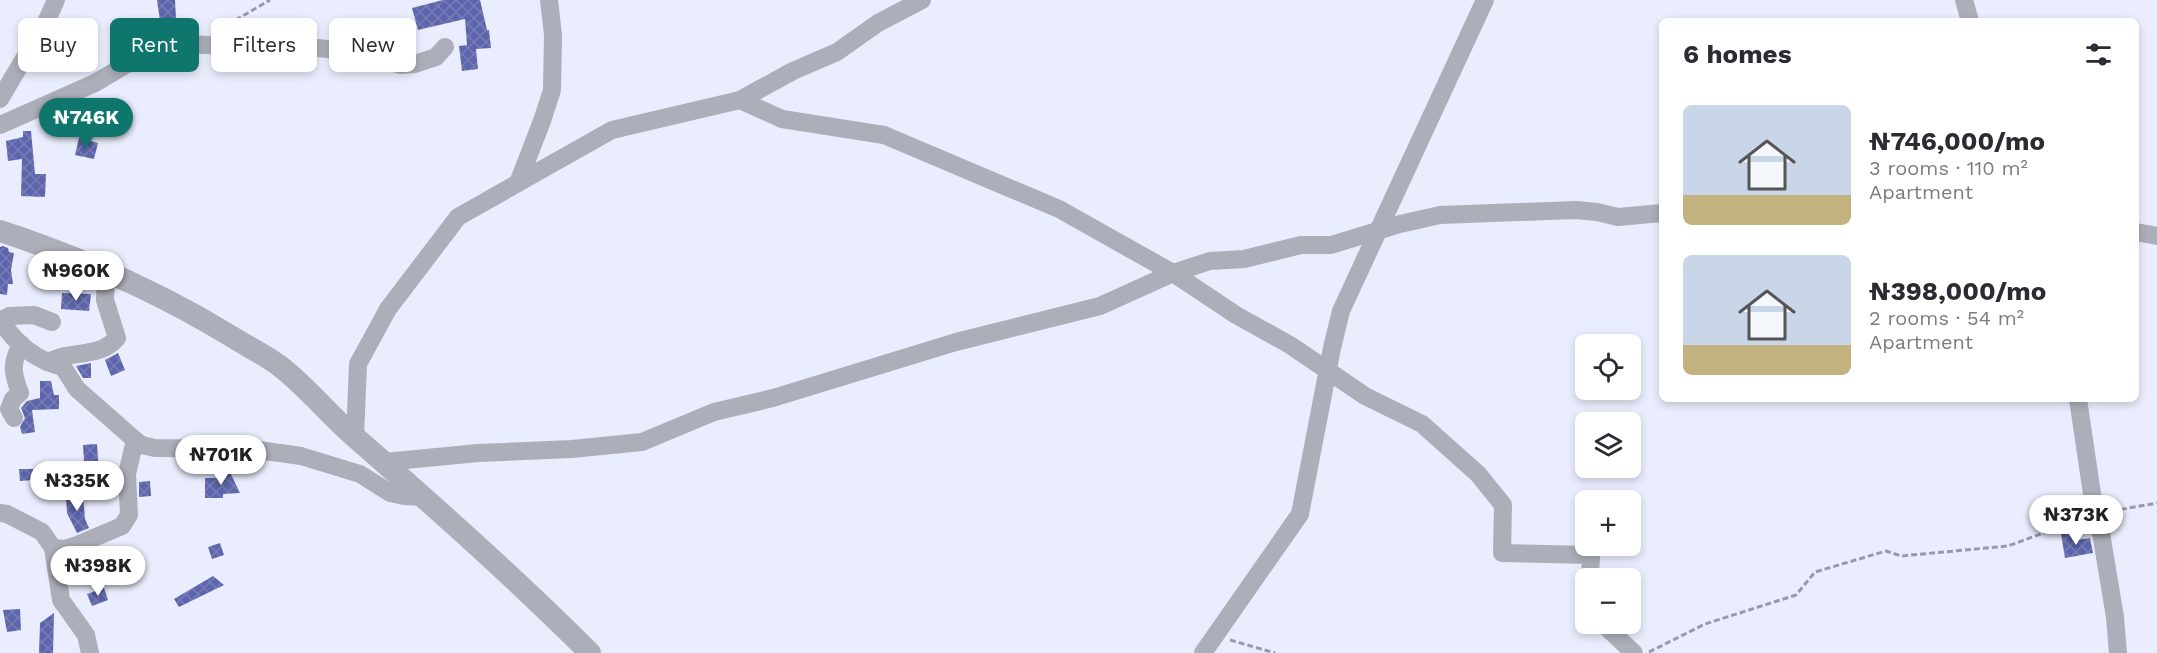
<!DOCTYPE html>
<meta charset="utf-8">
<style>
:root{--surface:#fff;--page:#f2f2f3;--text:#2b2b33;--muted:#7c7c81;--accent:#0f766e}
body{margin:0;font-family:"Work Sans",sans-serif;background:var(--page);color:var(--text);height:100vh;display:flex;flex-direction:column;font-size:22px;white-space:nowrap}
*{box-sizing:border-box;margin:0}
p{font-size:20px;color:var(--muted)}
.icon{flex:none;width:33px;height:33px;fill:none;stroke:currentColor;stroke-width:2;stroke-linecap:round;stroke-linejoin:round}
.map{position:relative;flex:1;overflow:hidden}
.panel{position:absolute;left:1659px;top:18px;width:480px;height:384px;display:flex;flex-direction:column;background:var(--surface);border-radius:9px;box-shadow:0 3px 9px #0003}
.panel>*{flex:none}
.banner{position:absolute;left:18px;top:18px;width:570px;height:54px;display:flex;gap:12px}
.fabs{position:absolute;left:1575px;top:334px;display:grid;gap:12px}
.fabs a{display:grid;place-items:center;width:66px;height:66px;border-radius:9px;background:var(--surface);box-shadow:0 3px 9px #0003;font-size:30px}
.price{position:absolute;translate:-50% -51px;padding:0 14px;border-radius:21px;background:#fff;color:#222;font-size:20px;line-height:39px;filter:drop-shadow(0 2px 3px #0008)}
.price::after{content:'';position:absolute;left:50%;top:36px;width:18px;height:14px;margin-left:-9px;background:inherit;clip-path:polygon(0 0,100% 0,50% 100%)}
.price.selected{background:var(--accent);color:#fff}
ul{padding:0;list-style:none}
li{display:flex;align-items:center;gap:18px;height:150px;padding:0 24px}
li span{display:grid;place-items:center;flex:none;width:168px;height:120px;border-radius:9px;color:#555}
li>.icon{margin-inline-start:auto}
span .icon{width:72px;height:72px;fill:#fffc;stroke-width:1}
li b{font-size:26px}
h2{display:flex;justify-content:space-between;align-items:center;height:72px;padding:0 24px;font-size:26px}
.chip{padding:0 21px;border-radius:9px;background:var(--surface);box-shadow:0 3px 9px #0003;font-size:21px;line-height:54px}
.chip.selected{background:var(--accent);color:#fff}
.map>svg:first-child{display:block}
.building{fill:url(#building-cross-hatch)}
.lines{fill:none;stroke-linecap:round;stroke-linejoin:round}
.path{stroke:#989aa7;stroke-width:3;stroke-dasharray:6 3;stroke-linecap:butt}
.minor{stroke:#acaeb9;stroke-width:18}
.tertiary{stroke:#acaeb9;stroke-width:22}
</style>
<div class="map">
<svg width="2157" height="653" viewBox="0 0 2157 653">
<defs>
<pattern id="building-cross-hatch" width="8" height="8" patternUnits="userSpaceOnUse" patternTransform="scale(1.5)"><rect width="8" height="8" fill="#5c65ad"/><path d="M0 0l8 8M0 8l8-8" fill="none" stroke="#787eb2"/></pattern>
</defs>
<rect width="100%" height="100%" fill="#eaedfd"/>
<g class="building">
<polygon points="157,0 175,0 177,36 163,41"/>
<polygon points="443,0 480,0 487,30 489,30 491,48 476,49 478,69 462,71 459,46 467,45 465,19 418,30 412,8"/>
<polygon points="88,43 89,60 69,62 68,45"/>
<polygon points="23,131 31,131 35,174 46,174 45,197 21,196 22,159 8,161 6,141 23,137"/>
<polygon points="79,138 98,143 94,159 75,155"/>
<polygon points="3,246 8,248 9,252 14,253 11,270 13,284 8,284 7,295 0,294 0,247"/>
<polygon points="62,293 91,294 89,311 61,309"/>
<polygon points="118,353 125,370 111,376 105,360"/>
<polygon points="91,363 91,378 83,378 76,366"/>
<polygon points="40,381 51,381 54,395 59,395 59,409 32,410 35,432 22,434 20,427 25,418 21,408 27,401 40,398"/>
<polygon points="97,444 100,490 86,491 83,445"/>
<polygon points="226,464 240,493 223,494 223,498 205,498 205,478 220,478"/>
<polygon points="19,469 33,469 33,480 20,481"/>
<polygon points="150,481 151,496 139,497 139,482"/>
<polygon points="83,495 85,519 89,528 77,533 67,513 66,496"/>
<polygon points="2075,532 2077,540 2090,538 2093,553 2065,558 2061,534"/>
<polygon points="220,543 224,555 212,559 208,547"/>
<polygon points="108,559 117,581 97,582 90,567"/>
<polygon points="213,576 224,585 179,607 174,599"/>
<polygon points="104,588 108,600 92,606 87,594"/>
<polygon points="20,609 21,630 7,632 3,610"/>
<polygon points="54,613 53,653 39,653 40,623"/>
</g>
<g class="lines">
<g class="path">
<polyline points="220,29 270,0"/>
<polyline points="2112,511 2157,503"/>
<polyline points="1230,640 1275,653"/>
<polyline points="1649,652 1705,624 1796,595 1815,572 1886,551 1901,556 2008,546 2079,520"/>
</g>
<g class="minor">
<polyline points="1964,0 1970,21"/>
<polyline points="0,99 47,20 56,0"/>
<polyline points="740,100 782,119 884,135 1059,209 1173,273 1236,315 1290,345 1365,396 1422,424 1478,474 1503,505 1502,553 1591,555 1590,579"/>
<polyline points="0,125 95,83 127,64 189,44 240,47 307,47 358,52 400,65 415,64 436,57 445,47"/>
<polyline points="518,183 612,130 740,100 793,71 837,52 878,23 922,0"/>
<polyline points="2136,232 2157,236"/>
<path d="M0,319C15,344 35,360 63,367L77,389L135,440"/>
<polyline points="0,323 9,316 34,315 52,322"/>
<path d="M47,362C53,360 60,357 66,356C85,352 103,354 117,338L105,300L106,272"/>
<polyline points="2078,399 2095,514 2101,533 2115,617 2118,653"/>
<path d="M14,418L9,409L13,399L20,393C12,372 11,364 21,344"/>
<polyline points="355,437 358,364 388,309 458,217 518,183 542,121 552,90 553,35 549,0"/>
<polyline points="385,462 478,453 572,449 642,442 714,412 773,398 956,342 1100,306 1173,273 1210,261 1244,259 1301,245 1331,245 1400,224 1440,215 1576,210 1597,212 1618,217 1662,213"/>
<polyline points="0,513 7,514 42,532 53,548 65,549 77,545 122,526 129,515 127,474 135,440 142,445 155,448 251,449 301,456 360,474 390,493 404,496 423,497"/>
<polyline points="53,548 61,600 86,635 90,653"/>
<polyline points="1603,624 1634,653"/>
<polyline points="1203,653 1300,514 1332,348 1341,311 1485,0"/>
</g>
<path class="tertiary" d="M0,231C82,258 161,293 234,338C250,348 267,356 281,367C308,388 330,416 356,438C436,508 515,578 590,653"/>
</g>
</svg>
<div class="fabs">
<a><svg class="icon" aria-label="locate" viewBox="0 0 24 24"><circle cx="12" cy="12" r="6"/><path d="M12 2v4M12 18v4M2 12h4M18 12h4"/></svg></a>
<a><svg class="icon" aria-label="layers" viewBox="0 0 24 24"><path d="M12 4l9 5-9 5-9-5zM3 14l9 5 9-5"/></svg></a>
<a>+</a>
<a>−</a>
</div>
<b class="price selected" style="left:86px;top:149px">₦746K</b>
<b class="price" style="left:76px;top:302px">₦960K</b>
<b class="price" style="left:221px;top:486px">₦701K</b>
<b class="price" style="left:77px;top:512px">₦335K</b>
<b class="price" style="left:2076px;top:546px">₦373K</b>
<b class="price" style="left:98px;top:597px">₦398K</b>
<div class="banner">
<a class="chip">Buy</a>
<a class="chip selected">Rent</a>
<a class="chip">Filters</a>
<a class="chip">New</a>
</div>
<section class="panel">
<h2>6 homes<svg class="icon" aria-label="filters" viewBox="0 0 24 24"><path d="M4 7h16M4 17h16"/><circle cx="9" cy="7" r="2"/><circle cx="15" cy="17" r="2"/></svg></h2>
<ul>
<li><span style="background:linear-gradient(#c9d6e8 75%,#c2b280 0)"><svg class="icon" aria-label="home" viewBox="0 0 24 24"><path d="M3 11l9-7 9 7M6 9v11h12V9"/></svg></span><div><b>₦746,000/mo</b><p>3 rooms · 110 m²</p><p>Apartment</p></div></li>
<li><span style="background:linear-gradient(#c9d6e8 75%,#c2b280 0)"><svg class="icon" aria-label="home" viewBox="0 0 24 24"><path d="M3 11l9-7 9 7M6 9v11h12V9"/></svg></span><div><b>₦398,000/mo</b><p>2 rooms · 54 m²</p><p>Apartment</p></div></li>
</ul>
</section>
</div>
